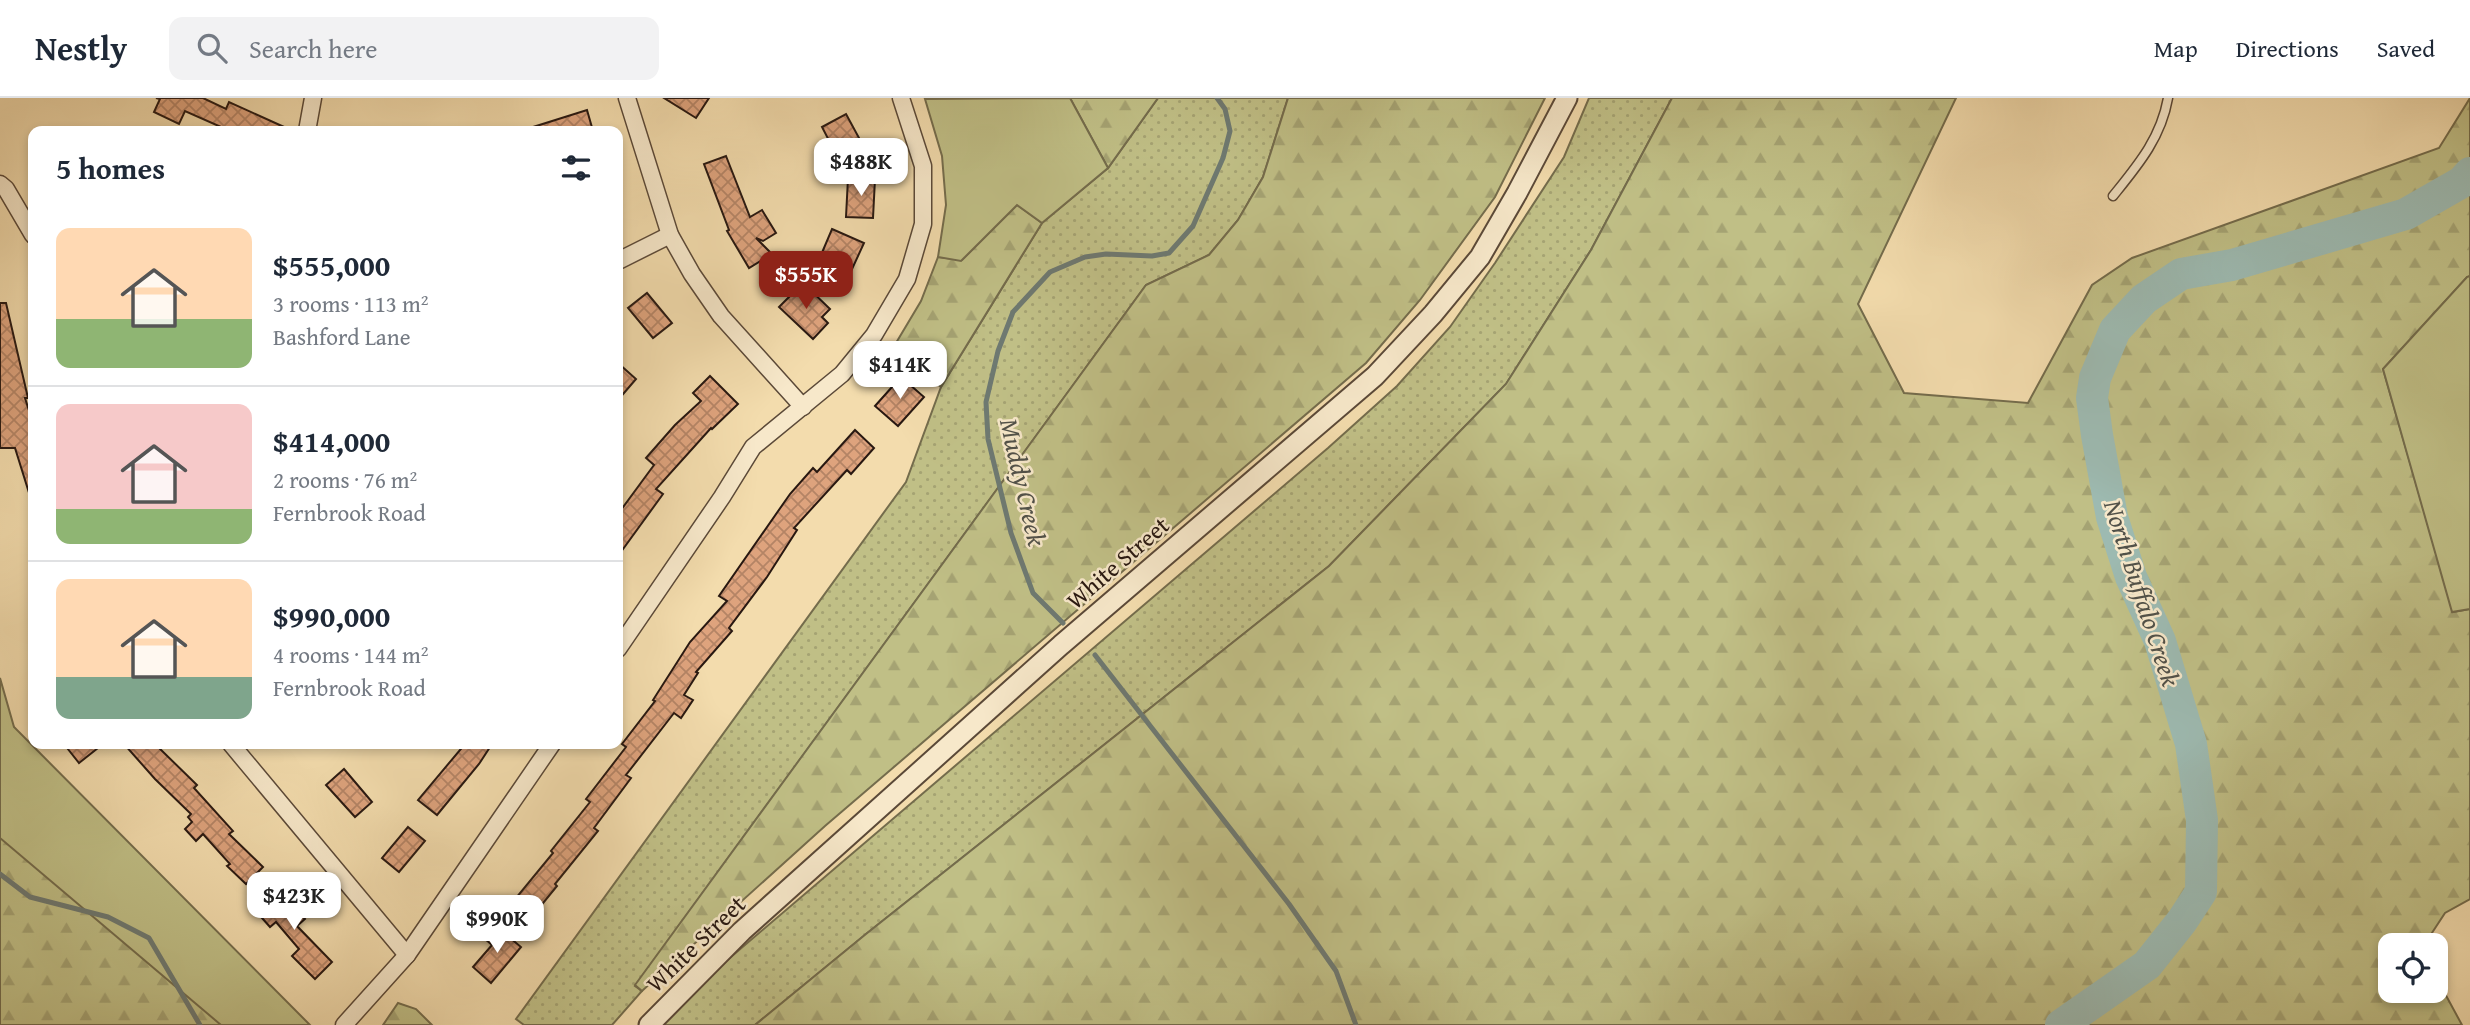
<!DOCTYPE html>
<meta charset="utf-8">
<style>
:root{--surface:#fff;--page:#f2f2f3;--text:#1f2937;--muted:#747a83;--line:#e0e1e3;--accent:#8f2418}
body{margin:0;font-family:"Gentium Book Plus",serif;background:var(--page);color:var(--text);height:100vh;display:flex;flex-direction:column;font-size:26px;white-space:nowrap}
*{box-sizing:border-box;margin:0}
p{font-size:23px;color:var(--muted)}
.icon{flex:none;width:38px;height:38px;fill:none;stroke:currentColor;stroke-width:2;stroke-linecap:round;stroke-linejoin:round}
.map{position:relative;flex:1;overflow:hidden}
.panel{position:absolute;left:28px;top:28px;width:595px;height:623px;display:flex;flex-direction:column;background:var(--surface);border-radius:14px;box-shadow:0 4px 10px #0003}
.panel>*{flex:none}
.controls{position:absolute;left:2378px;top:835px;display:grid;gap:14px}
.controls a{display:grid;place-items:center;width:70px;height:70px;border-radius:14px;background:var(--surface);box-shadow:0 4px 10px #0003;font-size:35px}
.price{position:absolute;translate:-50% -60px;padding:0 16px;border-radius:14px;background:#fff;color:#222;font-size:23px;line-height:46px;filter:drop-shadow(0 2px 4px #0008)}
.price::after{content:'';position:absolute;left:50%;top:42px;width:21px;height:16px;margin-left:-10px;background:inherit;clip-path:polygon(0 0,100% 0,50% 100%)}
.price.current{background:var(--accent);color:#fff}
ul{padding:0;list-style:none}
li{display:flex;align-items:center;gap:21px;height:175px;padding:0 28px}
li+li{border-top:2px solid var(--line)}
li span{display:grid;place-items:center;flex:none;width:196px;height:140px;border-radius:14px;color:#555}
li>.icon{margin-inline-start:auto}
span .icon{width:84px;height:84px;fill:#fffc;stroke-width:1}
li b{font-size:30px}
h2{display:flex;justify-content:space-between;align-items:center;height:84px;padding:0 28px;font-size:30px}
header{display:flex;align-items:center;gap:42px;box-sizing:border-box;height:98px;padding:0 35px;background:var(--surface);border-bottom:2px solid var(--line)}
header strong{font-size:33px}
nav{display:flex;gap:38px;margin-inline-start:auto;font-size:24px}
.search{width:490px;height:63px;background:var(--page);display:flex;align-items:center;gap:18px;box-sizing:border-box;padding:0 24px;border-radius:14px;color:var(--muted);font-size:26px}
.map>svg:first-child{display:block}
.grass{fill:url(#grass-dots);stroke:#746c4c;stroke-width:2}
.forest{fill:url(#forest-firs);stroke:#746c4c;stroke-width:2}
.park{fill:#c0bf86;stroke:#746c4c;stroke-width:2}
.lines{fill:none;stroke-linecap:round;stroke-linejoin:round}
.stream{stroke:#6e7971;stroke-width:5}
.river{stroke:#9dbab1;stroke-width:32}
.building{fill:url(#building-cross-hatch);stroke:#281811;stroke-width:2}
.service-casing{stroke:#5b4938;stroke-width:11}
.minor-casing{stroke:#5b4938;stroke-width:19}
.tertiary-casing{stroke:#5b4938;stroke-width:23}
.service{stroke:#f7e8ca;stroke-width:8}
.minor{stroke:#f7e8ca;stroke-width:16}
.tertiary{stroke:#f7e8ca;stroke-width:19}
.labels{text-anchor:middle;stroke-width:5;stroke-linejoin:round;paint-order:stroke}
.street-label{font-size:24px;fill:#281811;stroke:#f7e8ca}
.water-label{font-size:26px;font-style:italic;fill:#515149;stroke:#f7e8ca}
</style>
<header>
<strong>Nestly</strong>
<div class="search"><svg class="icon" aria-label="search" viewBox="0 0 24 24"><circle cx="10" cy="10" r="6"/><path d="M15 15l6 6"/></svg>Search here</div>
<nav><a>Map</a><a>Directions</a><a>Saved</a></nav>
</header>
<div class="map">
<svg width="2470" height="927" viewBox="0 0 2470 927">
<defs>
<pattern id="grass-dots" width="8" height="8" patternUnits="userSpaceOnUse" patternTransform="scale(1.75)"><rect width="8" height="8" fill="#c0bf86"/><path d="M2 2h.1M6 6h.1" fill="none" stroke="#a5a373" stroke-width="1.8" stroke-linecap="round"/></pattern>
<pattern id="forest-firs" width="22" height="20" patternUnits="userSpaceOnUse" patternTransform="scale(1.75)"><rect width="22" height="20" fill="#c0bf86"/><path d="M5 1l3.5 6h-7zM16 11l3.5 6h-7z" fill="#a5a373"/></pattern>
<pattern id="building-cross-hatch" width="8" height="8" patternUnits="userSpaceOnUse" patternTransform="scale(1.75)"><rect width="8" height="8" fill="#dea37d"/><path d="M0 0l8 8M0 8l8-8" fill="none" stroke="#b48465"/></pattern>
</defs>
<rect width="100%" height="100%" fill="#f3dcad"/>
<filter id="stains"><feTurbulence type="fractalNoise" baseFrequency=".00286" numOctaves="4"/><feColorMatrix values="0 0 0 0 .2 0 0 0 0 .09 0 0 0 0 .02 0 0 0 .5 -.17"/></filter>
<radialGradient id="worn" r=".72"><stop offset=".6" stop-color="#630" stop-opacity="0"/><stop offset="1" stop-color="#630" stop-opacity=".3"/></radialGradient>
<g class="grass">
<polygon points="1158,0 1288,0 1263,79 1238,122 1209,157 1146,187 635,888 642,893 612,927 524,927 516,921 906,384 941,289 1042,125 1108,70"/>
<polygon points="1589,0 1672,0 1591,152 1506,286 1329,468 866,836 755,927 660,927 725,864 1328,350 1397,288 1450,229 1495,165 1564,59"/>
</g>
<g class="forest">
<polygon points="1070,0 1158,0 1108,70"/>
<polygon points="1288,0 1545,0 1495,99 1420,202 1366,265 825,728 642,893 635,887 1146,187 1209,157 1238,122 1263,79"/>
<polygon points="1672,0 1956,0 1858,206 1904,295 2028,305 2092,187 2132,160 2439,50 2470,0 2470,178 2467,179 2383,271 2453,514 2470,511 2470,801 2445,815 2424,847 2390,847 2390,892 2436,892 2436,879 2462,927 755,927 866,836 1329,468 1506,286 1591,152"/>
<polygon points="1017,107 1042,125 941,289 893,250 921,203 938,159 962,162"/>
<polygon points="0,607 22,642 281,927 0,927"/>
<polygon points="398,905 416,911 432,927 383,927"/>
</g>
<g class="park">
<polygon points="1070,0 1108,70 1042,125 1017,107 961,163 938,159 946,107 942,58 925,1"/>
<polygon points="2470,178 2470,511 2452,514 2383,271 2467,179"/>
<polygon points="0,580 14,629 310,927 221,927 0,740"/>
</g>
<g class="lines">
<g class="stream">
<polyline points="1063,525 1033,495 1011,435 988,341 986,304 998,253 1013,214 1050,174 1085,159 1106,156 1152,158 1169,155 1193,128 1223,60 1230,33 1225,11 1217,0"/>
<polyline points="1095,557 1289,806 1336,873 1356,927"/>
<polyline points="0,776 30,799 108,819 149,840 200,927"/>
</g>
<polyline class="river" points="2061,927 2147,867 2182,823 2201,794 2202,722 2191,646 2160,543 2131,479 2112,419 2097,337 2092,300 2095,280 2115,232 2144,201 2181,176 2232,167 2406,116 2462,84 2470,75"/>
</g>
<g class="building">
<polygon points="156,0 203,0 226,11 229,4 293,33 230,33 185,13 179,26 154,14 160,1"/>
<polygon points="664,0 709,0 696,20"/>
<polygon points="587,12 593,33 531,33 530,30"/>
<polygon points="846,16 865,51 840,64 822,29"/>
<polygon points="726,58 750,119 762,112 776,135 763,143 756,140 772,156 749,170 727,133 729,132 704,66"/>
<polygon points="848,80 875,81 873,120 846,119"/>
<polygon points="832,131 864,145 847,182 828,173 833,162 821,157"/>
<polygon points="803,185 830,211 822,219 828,225 813,241 779,209"/>
<polygon points="647,195 672,225 653,240 628,210"/>
<polygon points="0,205 6,205 28,300 25,300 33,325 33,397 30,398 15,350 0,350"/>
<polygon points="618,265 636,281 618,302"/>
<polygon points="710,278 738,306 712,331 711,330 656,391 663,396 618,458 618,416 654,367 646,360 675,327 701,303 693,295"/>
<polygon points="901,279 924,299 898,328 875,308"/>
<polygon points="855,332 874,350 851,376 847,372 794,430 797,432 767,479 729,530 732,533 696,574 698,575 684,597 693,602 681,620 674,615 626,677 631,680 594,730 598,733 555,786 557,788 530,821 511,806 553,755 551,753 590,704 586,701 626,649 622,646 655,603 653,602 690,544 727,503 719,498 790,396 813,370 817,374"/>
<polygon points="64,646 103,646 79,665"/>
<polygon points="124,646 155,646 197,687 194,690 233,733 229,736 263,769 246,786 227,768 230,766 203,736 196,743 185,731 192,724 188,719 191,716 155,681"/>
<polygon points="465,646 492,646 479,666 437,717 418,702"/>
<polygon points="344,671 372,704 355,719 326,687"/>
<polygon points="408,729 425,743 399,774 382,760"/>
<polygon points="280,791 305,821 297,828 332,864 315,881 292,858 299,851 276,824 270,829 255,812"/>
<polygon points="496,828 521,849 491,885 473,869 492,847 485,841"/>
</g>
<g class="lines">
<g class="service-casing">
<path id="service" d="M2113,98C2138,67 2161,40 2168,0"/>
</g>
<g class="minor-casing">
<g id="minor">
<polyline points="627,0 670,137 692,176 721,218 803,309"/>
<polyline points="307,33 313,0"/>
<polyline points="0,86 6,91 33,137"/>
<polyline points="618,163 670,137"/>
<polyline points="618,551 722,399 753,349 842,276 874,237 907,181 923,126 923,68 901,0"/>
<polyline points="231,646 407,857"/>
<polyline points="344,927 407,857 552,646"/>
</g>
</g>
<g class="tertiary-casing">
<polyline id="tertiary" points="649,927 742,833 1061,547 1375,278 1433,216 1480,159 1517,95 1567,0"/>
</g>
<use href="#service" class="service"/>
<use href="#minor" class="minor"/>
<use href="#tertiary" class="tertiary"/>
</g>
<g class="labels">
<g class="street-label">
<text transform="translate(1118 465) rotate(-41)" y="8">White Street</text>
<text transform="translate(696 846) rotate(-44)" y="8">White Street</text>
</g>
<g class="water-label">
<text transform="translate(1023 384) rotate(77)" y="9">Muddy Creek</text>
<text transform="translate(2142 495) rotate(72)" y="9">North Buffalo Creek</text>
</g>
</g>
<rect width="100%" height="100%" filter="url(#stains)"/>
<rect width="100%" height="100%" fill="url(#worn)"/>
</svg>
<div class="controls">
<a><svg class="icon" aria-label="locate" viewBox="0 0 24 24"><circle cx="12" cy="12" r="6"/><path d="M12 2v4M12 18v4M2 12h4M18 12h4"/></svg></a>
</div>
<b class="price" style="left:861px;top:100px">$488K</b>
<b class="price current" style="left:806px;top:213px">$555K</b>
<b class="price" style="left:900px;top:303px">$414K</b>
<b class="price" style="left:294px;top:834px">$423K</b>
<b class="price" style="left:497px;top:857px">$990K</b>
<section class="panel">
<h2>5 homes<svg class="icon" aria-label="filters" viewBox="0 0 24 24"><path d="M4 7h16M4 17h16"/><circle cx="9" cy="7" r="2"/><circle cx="15" cy="17" r="2"/></svg></h2>
<ul>
<li><span style="background:linear-gradient(#ffd9b3 65%,#8fb573 0)"><svg class="icon" aria-label="home" viewBox="0 0 24 24"><path d="M3 11l9-7 9 7M6 9v11h12V9"/></svg></span><div><b>$555,000</b><p>3 rooms · 113 m²</p><p>Bashford Lane</p></div></li>
<li><span style="background:linear-gradient(#f6c9c9 75%,#8fb573 0)"><svg class="icon" aria-label="home" viewBox="0 0 24 24"><path d="M3 11l9-7 9 7M6 9v11h12V9"/></svg></span><div><b>$414,000</b><p>2 rooms · 76 m²</p><p>Fernbrook Road</p></div></li>
<li><span style="background:linear-gradient(#ffd9b3 70%,#7fa58c 0)"><svg class="icon" aria-label="home" viewBox="0 0 24 24"><path d="M3 11l9-7 9 7M6 9v11h12V9"/></svg></span><div><b>$990,000</b><p>4 rooms · 144 m²</p><p>Fernbrook Road</p></div></li>
</ul>
</section>
</div>
